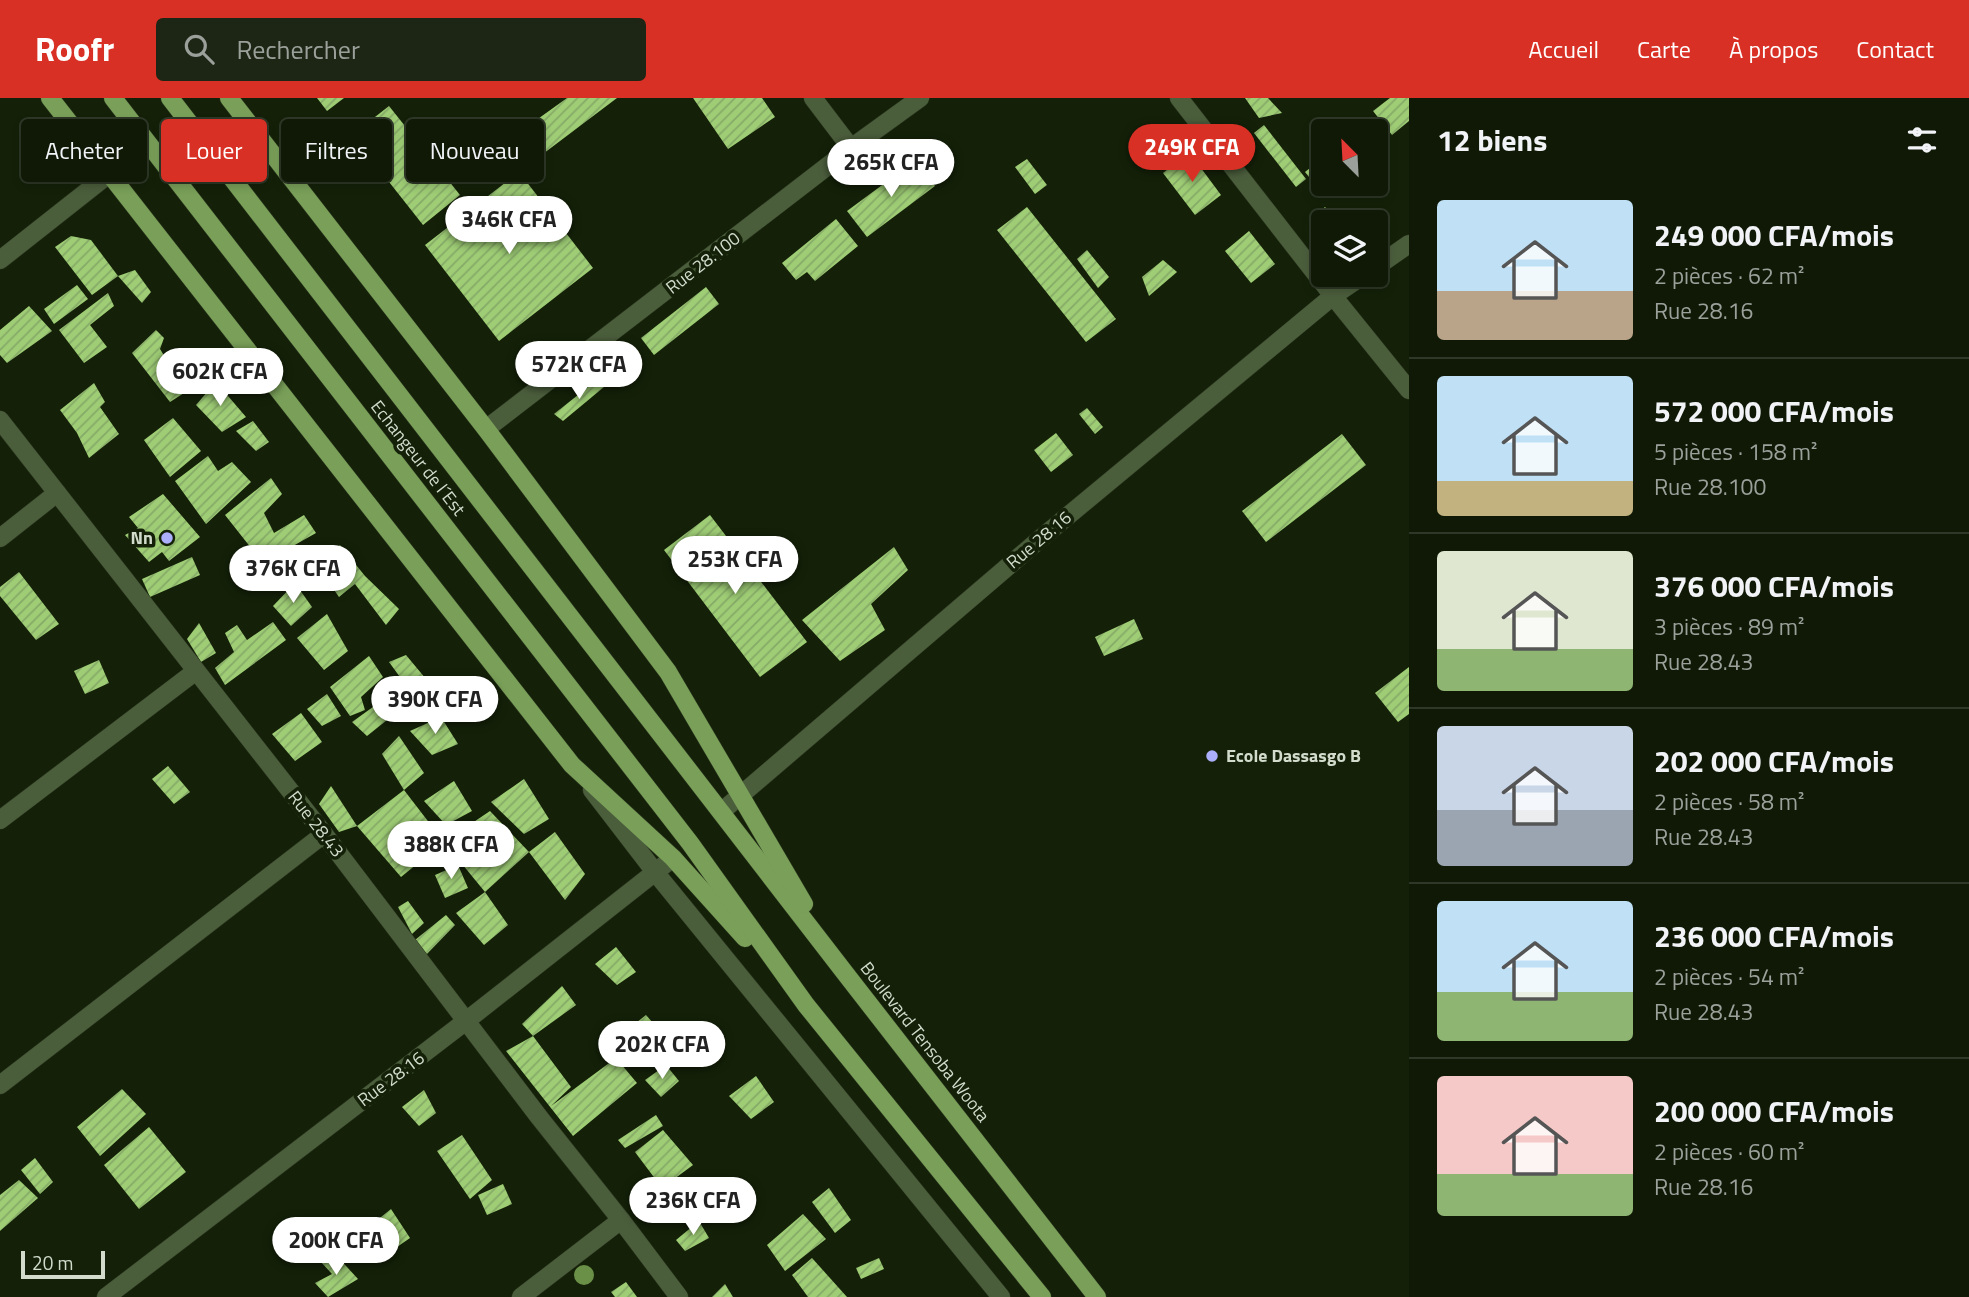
<!DOCTYPE html>
<html lang="fr">
<meta charset="utf-8">
<style>
:root{--surface:#0f1906;--page:#1d2614;--text:#f1f3f6;--muted:#9ba09b;--line:#2f3828;--accent:#d93025}
body{margin:0;font-family:"Titillium Web",sans-serif;background:var(--page);color:var(--text);height:100vh;display:flex;flex-direction:column;font-size:26px;white-space:nowrap}
*{box-sizing:border-box;margin:0}
p{font-size:23px;color:var(--muted)}
.icon{flex:none;width:38px;height:38px;fill:none;stroke:currentColor;stroke-width:2;stroke-linecap:round;stroke-linejoin:round}
.map{position:relative;flex:1;overflow:hidden}
.side{display:flex;flex-direction:column;background:var(--surface);width:560px}
.side>*{flex:none}
.top-card{position:absolute;left:21px;top:21px;width:665px;height:63px;display:flex;gap:14px}
.needle{width:46px;rotate:336deg}
.buttons{position:absolute;left:1311px;top:21px;display:grid;gap:14px}
.buttons a{display:grid;place-items:center;width:77px;height:77px;border-radius:7px;background:var(--surface);box-shadow:0 4px 10px #0003,0 0 0 2px var(--line);font-size:35px}
.scale{position:absolute;left:21px;bottom:18px;width:84px;box-sizing:border-box;padding-left:7px;border:4px solid #d2dbcc;border-top:0;font-size:19px;line-height:24px;white-space:nowrap;color:#d2dbcc;-webkit-text-stroke:5px #142108;paint-order:stroke}
.price{position:absolute;translate:-50% -60px;padding:0 16px;border-radius:24px;background:#fff;color:#222;font-size:23px;line-height:46px;filter:drop-shadow(0 2px 4px #0008)}
.price::after{content:'';position:absolute;left:50%;top:42px;width:21px;height:16px;margin-left:-10px;background:inherit;clip-path:polygon(0 0,100% 0,50% 100%)}
.price.current{background:var(--accent);color:#fff}
ul{padding:0;list-style:none}
li{display:flex;align-items:center;gap:21px;height:175px;padding:0 28px}
li+li{border-top:2px solid var(--line)}
li span{display:grid;place-items:center;flex:none;width:196px;height:140px;border-radius:7px;color:#555}
li>.icon{margin-inline-start:auto}
span .icon{width:84px;height:84px;fill:#fffc;stroke-width:1}
li b{font-size:30px}
h2{display:flex;justify-content:space-between;align-items:center;height:84px;padding:0 28px;font-size:30px}
.tag{padding:0 24px;border-radius:7px;background:var(--surface);box-shadow:0 4px 10px #0003,0 0 0 2px var(--line);font-size:24px;line-height:63px}
.tag.current{background:var(--accent);color:#fff}
header{display:flex;align-items:center;gap:42px;box-sizing:border-box;height:98px;padding:0 35px;background:var(--accent);color:#fff}
header strong{font-size:33px}
nav{display:flex;gap:38px;margin-inline-start:auto;font-size:24px}
.search{width:490px;height:63px;background:var(--page);display:flex;align-items:center;gap:18px;box-sizing:border-box;padding:0 24px;border-radius:7px;color:var(--muted);font-size:26px}
main{display:flex;flex:1;min-height:0}
.map>svg:first-child{display:block}
.building{fill:url(#building-hatch)}
.lines{fill:none;stroke-linecap:round;stroke-linejoin:round}
.street-casing{stroke:#2f3b23;stroke-width:19}
.primary-casing{stroke:#2f3b23;stroke-width:19}
.street{stroke:#4b5e3c;stroke-width:18}
.primary{stroke:#799f58;stroke-width:18}
.tree{fill:#6a9047}
.poi-dot{fill:#acaffb;stroke:#142108;stroke-width:2.5}
.labels{text-anchor:middle;stroke-width:7;stroke-linejoin:round;paint-order:stroke}
.street-label{font-size:18px;fill:#d2dbcc;stroke:#142108}
.poi-label{font-size:18px;font-weight:bold;fill:#d2dbcc;stroke:#142108;text-anchor:end}
</style>
<header>
<strong>Roofr</strong>
<div class="search"><svg class="icon" aria-label="search" viewBox="0 0 24 24"><circle cx="10" cy="10" r="6"/><path d="M15 15l6 6"/></svg>Rechercher</div>
<nav><a>Accueil</a><a>Carte</a><a>À propos</a><a>Contact</a></nav>
</header>
<main>
<div class="map">
<svg width="1409" height="1199" viewBox="0 0 1409 1199">
<defs>
<pattern id="building-hatch" width="6" height="6" patternUnits="userSpaceOnUse" patternTransform="scale(1.75)"><rect width="6" height="6" fill="#9ecd75"/><path d="M-1 1l2-2M0 6l6-6M5 7l2-2" fill="none" stroke="#86aa67"/></pattern>
</defs>
<rect width="100%" height="100%" fill="#142108"/>
<g class="building">
<polygon points="317,0 344,0 327,13"/>
<polygon points="567,0 617,0 519,74 501,42 512,32 528,28"/>
<polygon points="693,0 762,0 775,19 728,51"/>
<polygon points="1245,0 1268,0 1282,15 1259,20"/>
<polygon points="1390,0 1409,0 1409,23 1392,37 1373,13"/>
<polygon points="389,8 460,97 423,127 352,37"/>
<polygon points="1264,27 1306,81 1296,89 1254,35"/>
<polygon points="1189,54 1221,97 1195,117 1163,75"/>
<polygon points="1027,61 1047,87 1035,96 1015,69"/>
<polygon points="916,62 935,88 867,139 847,113"/>
<polygon points="1315,66 1323,75 1323,86 1333,87 1323,96 1305,74"/>
<polygon points="519,74 593,170 499,243 425,147"/>
<polygon points="1027,109 1116,221 1086,244 997,132"/>
<polygon points="1325,109 1338,124 1323,124 1317,116"/>
<polygon points="836,121 858,148 815,183 807,174 796,182 782,165"/>
<polygon points="1249,133 1275,166 1251,185 1225,153"/>
<polygon points="71,138 91,142 118,178 92,197 55,149"/>
<polygon points="1087,152 1109,179 1098,190 1077,161"/>
<polygon points="1163,162 1177,174 1149,198 1142,179"/>
<polygon points="135,172 151,194 142,205 118,178"/>
<polygon points="77,187 88,201 54,226 44,211"/>
<polygon points="706,189 719,206 654,257 641,240"/>
<polygon points="108,195 114,208 90,227 107,249 84,265 59,232"/>
<polygon points="29,208 52,233 7,265 0,257 0,232"/>
<polygon points="156,232 164,240 160,251 176,277 184,272 195,288 170,304 132,255"/>
<polygon points="598,281 604,289 563,323 554,316"/>
<polygon points="216,284 246,319 222,334 196,307"/>
<polygon points="94,285 105,304 100,309 119,336 89,360 77,335 60,312"/>
<polygon points="1087,310 1103,329 1095,336 1079,316"/>
<polygon points="173,320 201,353 170,379 144,342"/>
<polygon points="253,323 269,344 256,353 236,333"/>
<polygon points="1056,335 1073,357 1051,374 1034,352"/>
<polygon points="1342,336 1366,367 1266,444 1242,413"/>
<polygon points="208,358 218,373 232,364 251,384 206,426 175,383"/>
<polygon points="271,380 282,396 264,415 274,435 304,417 316,435 263,465 225,417"/>
<polygon points="163,396 200,439 169,463 162,454 149,464 125,437 138,430 129,419"/>
<polygon points="710,417 807,544 760,579 664,452"/>
<polygon points="340,447 365,478 399,511 386,527 355,486 339,499 316,466"/>
<polygon points="894,449 908,472 871,506 885,532 840,563 802,522"/>
<polygon points="192,459 200,477 150,499 142,481"/>
<polygon points="19,474 59,526 36,542 0,498 0,489"/>
<polygon points="295,485 312,509 291,528 273,508"/>
<polygon points="327,516 348,553 324,572 297,540"/>
<polygon points="1134,521 1143,541 1104,558 1095,539"/>
<polygon points="273,524 286,542 225,587 215,570 234,554 225,535 237,527 247,542"/>
<polygon points="199,525 216,555 201,564 187,541"/>
<polygon points="406,557 431,587 367,638 352,624 405,586 389,564"/>
<polygon points="369,558 383,579 361,599 365,612 350,618 330,589"/>
<polygon points="99,562 109,585 85,596 74,573"/>
<polygon points="1409,569 1409,616 1398,624 1375,595"/>
<polygon points="327,596 341,618 322,628 307,611"/>
<polygon points="301,615 322,644 295,663 272,636"/>
<polygon points="441,619 458,646 432,657 410,633"/>
<polygon points="399,638 424,675 404,692 382,656"/>
<polygon points="168,668 190,694 174,706 152,681"/>
<polygon points="524,681 549,721 524,736 491,704"/>
<polygon points="454,683 472,713 446,727 424,703"/>
<polygon points="331,688 357,728 339,734 319,706"/>
<polygon points="404,692 444,744 401,779 357,728"/>
<polygon points="490,713 529,754 485,794 444,744"/>
<polygon points="555,734 585,776 565,802 529,754"/>
<polygon points="458,767 468,790 445,800 435,777"/>
<polygon points="485,794 508,827 484,847 456,815"/>
<polygon points="408,803 424,825 412,836 398,809"/>
<polygon points="446,817 455,827 425,858 415,842"/>
<polygon points="616,849 636,874 617,887 595,866"/>
<polygon points="562,888 576,907 533,938 522,926"/>
<polygon points="646,917 653,925 614,953 608,947"/>
<polygon points="533,938 571,989 551,1008 616,960 637,985 573,1038 506,953"/>
<polygon points="666,967 679,983 661,999 645,982"/>
<polygon points="756,978 774,1004 751,1021 729,998"/>
<polygon points="122,991 146,1016 100,1058 77,1029"/>
<polygon points="424,992 436,1015 419,1028 402,1009"/>
<polygon points="656,1017 663,1028 625,1050 618,1042"/>
<polygon points="149,1029 186,1074 139,1111 104,1067"/>
<polygon points="663,1032 693,1067 662,1090 635,1054"/>
<polygon points="462,1037 492,1082 470,1101 437,1053"/>
<polygon points="35,1060 53,1084 40,1096 21,1072"/>
<polygon points="19,1082 38,1100 0,1133 0,1097"/>
<polygon points="503,1086 512,1106 487,1117 478,1097"/>
<polygon points="829,1090 851,1122 835,1135 812,1104"/>
<polygon points="391,1111 410,1140 377,1163 367,1150 374,1144 365,1132"/>
<polygon points="803,1116 826,1141 785,1173 767,1147"/>
<polygon points="699,1123 709,1140 685,1153 676,1142"/>
<polygon points="336,1157 358,1181 328,1199 315,1185 332,1176 321,1164"/>
<polygon points="812,1160 847,1199 808,1199 792,1177"/>
<polygon points="879,1160 884,1171 861,1181 856,1170"/>
<polygon points="626,1184 637,1199 615,1199 611,1194"/>
<polygon points="725,1186 733,1199 712,1199"/>
</g>
<g class="lines">
<g class="street-casing">
<g id="street">
<polyline points="813,0 851,50"/>
<polyline points="1179,0 1333,198 1409,292"/>
<polyline points="0,162 109,76"/>
<polyline points="1376,169 1409,146"/>
<polyline points="0,322 324,736 539,1019 621,1122 679,1199"/>
<polyline points="486,331 851,50 920,0"/>
<polyline points="0,440 57,395"/>
<polyline points="592,692 655,774 1001,1199"/>
<polyline points="721,714 1040,441 1333,198 1364,177"/>
<polyline points="0,722 196,573"/>
<polyline points="0,987 324,736"/>
<polyline points="106,1199 466,923 673,760"/>
<polyline points="521,1199 621,1122"/>
</g>
</g>
<g class="primary-casing">
<g id="primary">
<polyline points="50,0 572,667 673,760 745,840"/>
<polyline points="113,0 690,745 806,907 1042,1199"/>
<polyline points="170,0 845,875 1097,1199"/>
<polyline points="229,0 486,331 668,574 804,806"/>
</g>
</g>
<use href="#street" class="street"/>
<use href="#primary" class="primary"/>
</g>
<circle class="tree" cx="584" cy="1177" r="10"/>
<g class="poi-dot">
<circle cx="167" cy="440" r="7"/>
<circle cx="1212" cy="658" r="7"/>
</g>
<g class="labels">
<g class="street-label">
<text transform="translate(703 165) rotate(-38)" y="6">Rue 28.100</text>
<text transform="translate(418 360) rotate(52)" y="6">Echangeur de l´Est</text>
<text transform="translate(1039 442) rotate(-40)" y="6">Rue 28.16</text>
<text transform="translate(316 726) rotate(52)" y="6">Rue 28.43</text>
<text transform="translate(925 944) rotate(52)" y="6">Boulevard Tensoba Woota</text>
<text transform="translate(391 981) rotate(-37)" y="6">Rue 28.16</text>
</g>
<g class="poi-label">
<text x="153" y="446">Nn</text>
<text x="1226" y="664" text-anchor="start">Ecole Dassasgo B</text>
</g>
</g>
</svg>
<div class="buttons">
<a><svg class="needle" viewBox="-14 -14 28 28"><path d="M0-13l5 13h-10z" fill="#e53935"/><path d="M0 13l5-13h-10z" fill="#9ba09b"/></svg></a>
<a><svg class="icon" aria-label="layers" viewBox="0 0 24 24"><path d="M12 4l9 5-9 5-9-5zM3 14l9 5 9-5"/></svg></a>
</div>
<div class="scale">20 m</div>
<b class="price current" style="left:1192px;top:86px">249K CFA</b>
<b class="price" style="left:891px;top:101px">265K CFA</b>
<b class="price" style="left:509px;top:158px">346K CFA</b>
<b class="price" style="left:579px;top:303px">572K CFA</b>
<b class="price" style="left:220px;top:310px">602K CFA</b>
<b class="price" style="left:735px;top:498px">253K CFA</b>
<b class="price" style="left:293px;top:507px">376K CFA</b>
<b class="price" style="left:435px;top:638px">390K CFA</b>
<b class="price" style="left:451px;top:783px">388K CFA</b>
<b class="price" style="left:662px;top:983px">202K CFA</b>
<b class="price" style="left:693px;top:1139px">236K CFA</b>
<b class="price" style="left:336px;top:1179px">200K CFA</b>
<div class="top-card">
<a class="tag">Acheter</a>
<a class="tag current">Louer</a>
<a class="tag">Filtres</a>
<a class="tag">Nouveau</a>
</div>
</div>
<section class="side">
<h2>12 biens<svg class="icon" aria-label="filters" viewBox="0 0 24 24"><path d="M4 7h16M4 17h16"/><circle cx="9" cy="7" r="2"/><circle cx="15" cy="17" r="2"/></svg></h2>
<ul>
<li><span style="background:linear-gradient(#bfe0f5 65%,#b9a48a 0)"><svg class="icon" aria-label="home" viewBox="0 0 24 24"><path d="M3 11l9-7 9 7M6 9v11h12V9"/></svg></span><div><b>249 000 CFA/mois</b><p>2 pièces · 62 m²</p><p>Rue 28.16</p></div></li>
<li><span style="background:linear-gradient(#bfe0f5 75%,#c2b280 0)"><svg class="icon" aria-label="home" viewBox="0 0 24 24"><path d="M3 11l9-7 9 7M6 9v11h12V9"/></svg></span><div><b>572 000 CFA/mois</b><p>5 pièces · 158 m²</p><p>Rue 28.100</p></div></li>
<li><span style="background:linear-gradient(#dfe7d0 70%,#8fb573 0)"><svg class="icon" aria-label="home" viewBox="0 0 24 24"><path d="M3 11l9-7 9 7M6 9v11h12V9"/></svg></span><div><b>376 000 CFA/mois</b><p>3 pièces · 89 m²</p><p>Rue 28.43</p></div></li>
<li><span style="background:linear-gradient(#c9d6e8 60%,#9aa5b1 0)"><svg class="icon" aria-label="home" viewBox="0 0 24 24"><path d="M3 11l9-7 9 7M6 9v11h12V9"/></svg></span><div><b>202 000 CFA/mois</b><p>2 pièces · 58 m²</p><p>Rue 28.43</p></div></li>
<li><span style="background:linear-gradient(#bfe0f5 65%,#8fb573 0)"><svg class="icon" aria-label="home" viewBox="0 0 24 24"><path d="M3 11l9-7 9 7M6 9v11h12V9"/></svg></span><div><b>236 000 CFA/mois</b><p>2 pièces · 54 m²</p><p>Rue 28.43</p></div></li>
<li><span style="background:linear-gradient(#f6c9c9 70%,#8fb573 0)"><svg class="icon" aria-label="home" viewBox="0 0 24 24"><path d="M3 11l9-7 9 7M6 9v11h12V9"/></svg></span><div><b>200 000 CFA/mois</b><p>2 pièces · 60 m²</p><p>Rue 28.16</p></div></li>
</ul>
</section>
</main>
